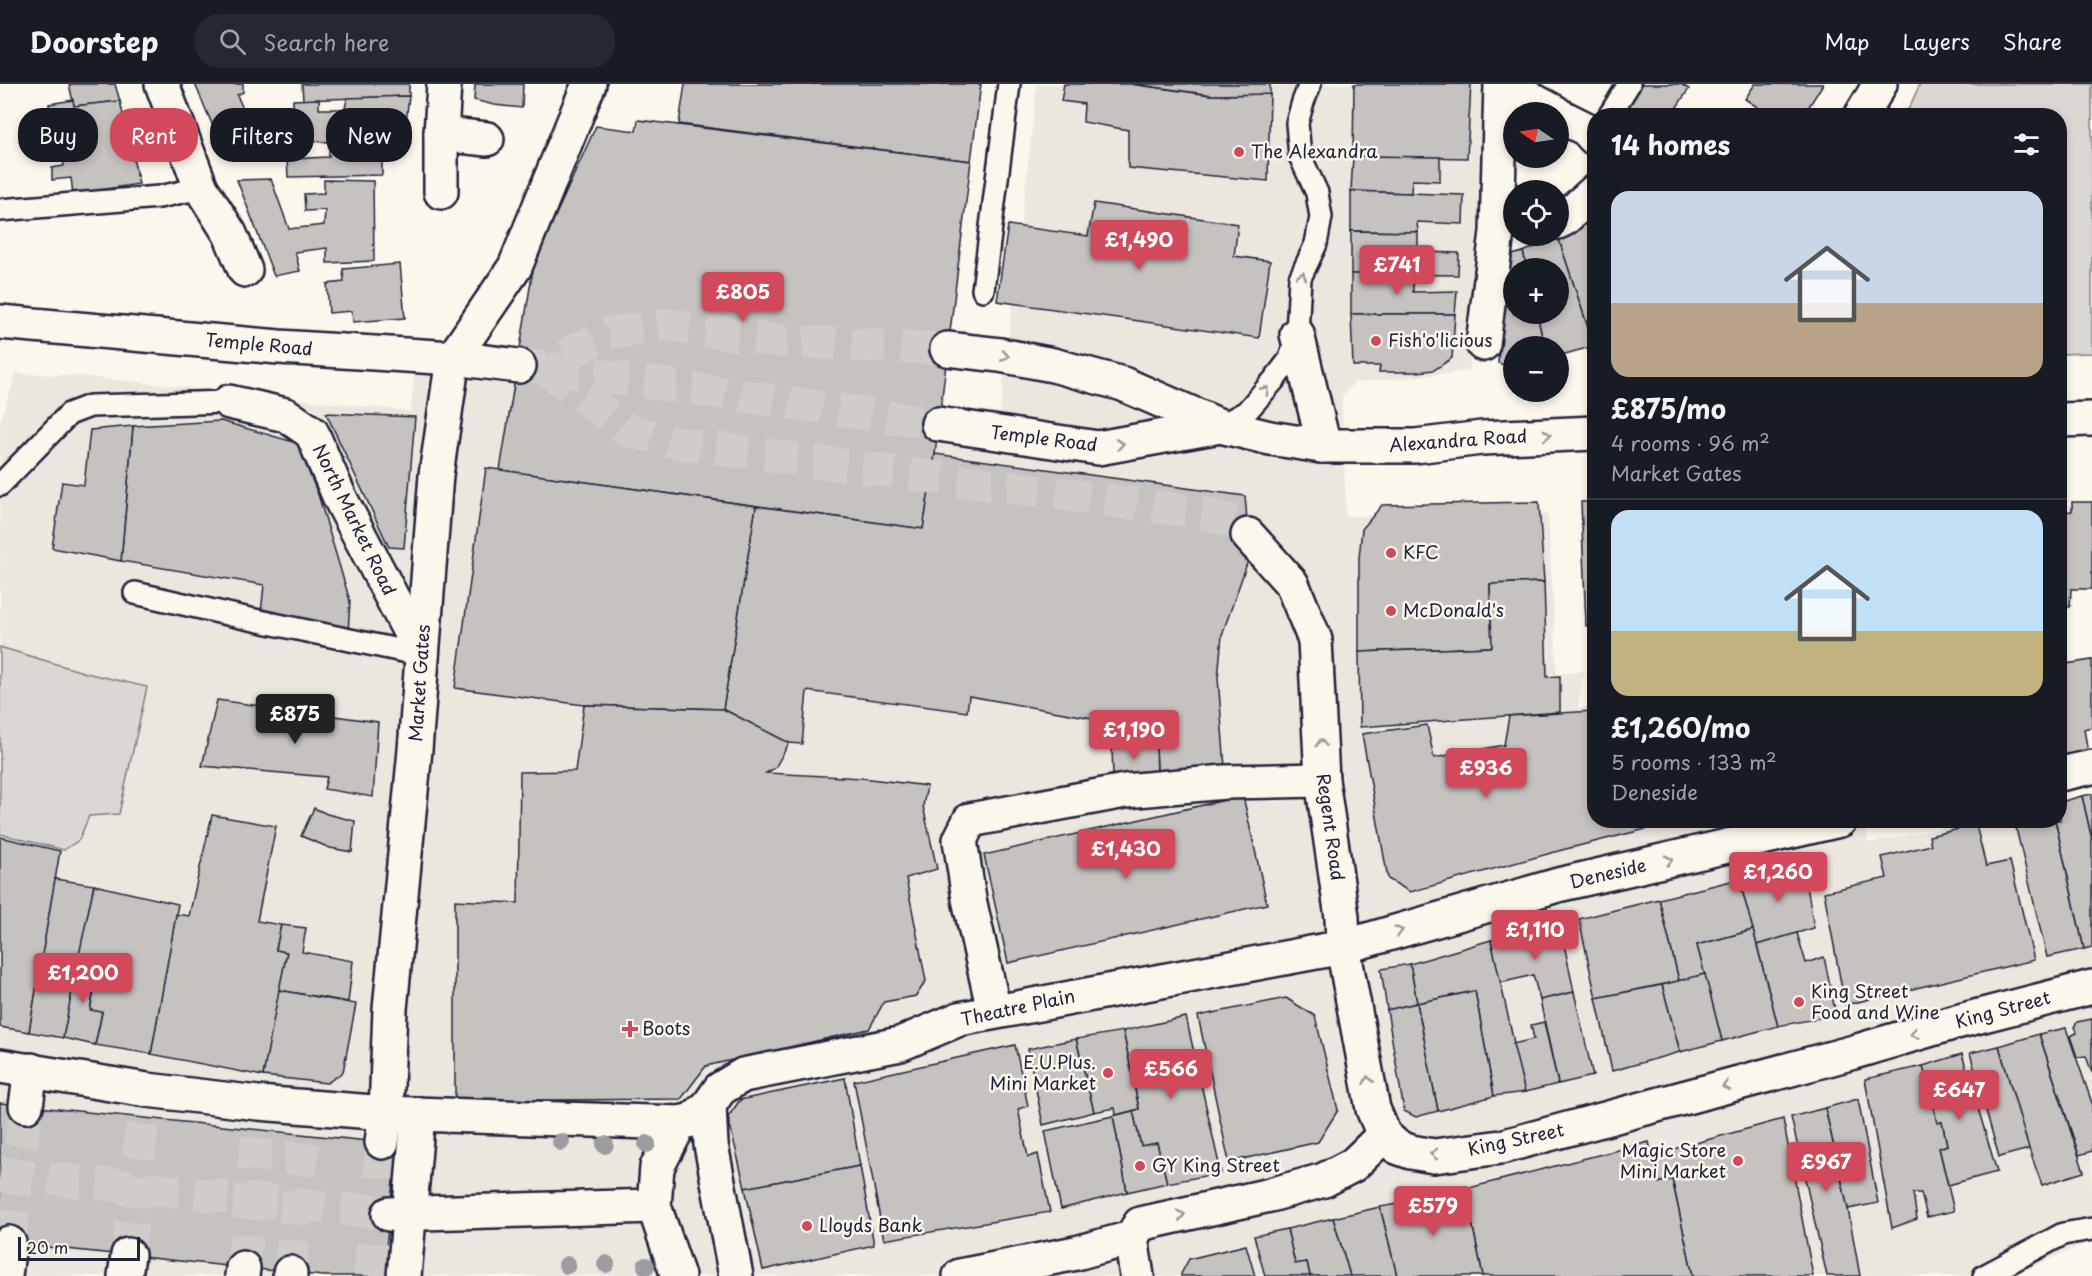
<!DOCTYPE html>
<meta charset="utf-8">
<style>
:root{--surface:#171b24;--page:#242831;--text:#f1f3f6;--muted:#9ea1a6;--line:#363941;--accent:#d1495b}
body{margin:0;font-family:"Playpen Sans",sans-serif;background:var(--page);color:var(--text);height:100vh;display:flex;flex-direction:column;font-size:22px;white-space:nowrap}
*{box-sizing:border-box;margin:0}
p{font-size:20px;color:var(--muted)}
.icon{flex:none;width:33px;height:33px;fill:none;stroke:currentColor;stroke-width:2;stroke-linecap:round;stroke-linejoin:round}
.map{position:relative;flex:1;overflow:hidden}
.side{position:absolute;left:1587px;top:24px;width:480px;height:720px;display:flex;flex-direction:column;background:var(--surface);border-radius:24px;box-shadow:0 3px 9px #0003}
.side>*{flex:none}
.banner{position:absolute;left:18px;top:24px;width:570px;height:54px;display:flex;gap:12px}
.needle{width:39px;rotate:283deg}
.tools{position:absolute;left:1503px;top:18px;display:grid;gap:12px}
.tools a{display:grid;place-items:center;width:66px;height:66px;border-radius:50%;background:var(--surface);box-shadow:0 3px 9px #0003;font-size:30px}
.scale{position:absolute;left:18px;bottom:15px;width:122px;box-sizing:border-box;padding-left:6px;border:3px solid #22223b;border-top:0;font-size:16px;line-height:21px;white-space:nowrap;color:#22223b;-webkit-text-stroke:4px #fbf7ec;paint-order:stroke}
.price{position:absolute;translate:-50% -51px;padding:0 14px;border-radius:6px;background:var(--accent);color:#fff;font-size:20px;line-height:39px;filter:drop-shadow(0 2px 3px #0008)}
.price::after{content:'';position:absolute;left:50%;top:36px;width:18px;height:14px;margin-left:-9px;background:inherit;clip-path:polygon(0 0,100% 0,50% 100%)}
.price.active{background:#222;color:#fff}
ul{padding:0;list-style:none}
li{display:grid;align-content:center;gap:12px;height:318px;padding:0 24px}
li+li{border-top:2px solid var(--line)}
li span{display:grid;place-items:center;height:186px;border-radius:18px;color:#555}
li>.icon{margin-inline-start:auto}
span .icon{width:108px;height:108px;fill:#fffc;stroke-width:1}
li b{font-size:26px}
h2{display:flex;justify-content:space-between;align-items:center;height:72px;padding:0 24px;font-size:26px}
.pill{padding:0 21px;border-radius:24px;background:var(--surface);box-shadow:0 3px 9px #0003;font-size:21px;line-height:54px}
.pill.active{background:var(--accent);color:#fff}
header{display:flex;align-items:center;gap:36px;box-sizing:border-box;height:84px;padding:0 30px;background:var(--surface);border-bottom:2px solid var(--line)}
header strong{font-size:28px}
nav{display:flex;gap:33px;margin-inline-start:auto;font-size:21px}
.search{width:420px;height:54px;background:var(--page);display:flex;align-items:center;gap:15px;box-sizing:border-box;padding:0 21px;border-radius:24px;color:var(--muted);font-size:22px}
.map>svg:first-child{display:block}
.built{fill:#ebe7df}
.green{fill:#dbd8d3;stroke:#7e7d87;stroke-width:1.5}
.building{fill:#c6c2c0;stroke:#22223b;stroke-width:1.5}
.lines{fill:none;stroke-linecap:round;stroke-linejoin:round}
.street-tunnel{stroke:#d0ccc9;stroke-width:33;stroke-dasharray:33 16;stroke-linecap:butt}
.secondary-tunnel{stroke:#d0ccc9;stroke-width:33;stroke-dasharray:33 16;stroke-linecap:butt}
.lane-casing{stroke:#22223b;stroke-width:26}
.street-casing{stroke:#22223b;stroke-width:38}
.secondary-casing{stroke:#22223b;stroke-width:38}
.lane{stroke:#fbf7ec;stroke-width:21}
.street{stroke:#fbf7ec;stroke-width:33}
.secondary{stroke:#fbf7ec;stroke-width:33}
.tree{fill:#9d9ba0}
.oneway{stroke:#99979c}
.poi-dot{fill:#d1495b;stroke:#fbf7ec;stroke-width:2}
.labels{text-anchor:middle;stroke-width:5;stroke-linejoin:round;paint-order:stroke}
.poi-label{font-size:18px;fill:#22223b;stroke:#fbf7ec;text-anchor:start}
.street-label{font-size:18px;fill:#22223b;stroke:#fbf7ec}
</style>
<header>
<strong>Doorstep</strong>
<div class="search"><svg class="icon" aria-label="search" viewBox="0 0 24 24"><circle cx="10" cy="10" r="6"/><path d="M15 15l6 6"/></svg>Search here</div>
<nav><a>Map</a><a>Layers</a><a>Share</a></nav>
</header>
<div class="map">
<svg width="2092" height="1192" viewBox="0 0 2092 1192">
<rect width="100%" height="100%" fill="#fbf7ec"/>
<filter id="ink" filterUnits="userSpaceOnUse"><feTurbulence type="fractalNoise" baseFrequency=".0167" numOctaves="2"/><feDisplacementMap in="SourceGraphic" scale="12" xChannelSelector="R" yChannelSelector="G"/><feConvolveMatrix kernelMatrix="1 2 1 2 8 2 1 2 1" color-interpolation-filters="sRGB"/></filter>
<g filter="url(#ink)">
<polygon class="built" points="1037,0 1497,0 1488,143 1469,287 1354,299 1342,312 1346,432 1548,430 1557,590 1584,587 1578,624 1594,623 1594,736 1863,737 1869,759 1979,737 2060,736 2060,717 2092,709 2092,1159 2078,1162 2014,1192 0,1192 0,750 64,766 79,756 147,604 86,589 0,563 0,338 16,289 80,292 411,327 416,269 1000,328"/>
<g class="green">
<polygon points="1920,0 2092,0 2092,269 2060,270 2060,32 1902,31 1909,24"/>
<polygon points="0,563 86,589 147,603 119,730 89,732 79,756 64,766 0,750"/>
</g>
<g class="building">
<polygon points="69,0 115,0 120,17 74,22"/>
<polygon points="195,0 243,0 243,8 237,11 244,27 212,40"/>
<polygon points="302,0 409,0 409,12 303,16"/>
<polygon points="475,0 523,0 522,24 494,21 474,16"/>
<polygon points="685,0 981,0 971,77 679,40"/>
<polygon points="1064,0 1130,0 1210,11 1270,10 1268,97 1128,84 1128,46 1083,38 1084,20 1061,17"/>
<polygon points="1132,0 1270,0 1270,10 1213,11"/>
<polygon points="1354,0 1471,0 1467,74 1353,72"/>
<polygon points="1639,0 1681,0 1689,5 1671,32 1638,32 1624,22"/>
<polygon points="1755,0 1823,0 1803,32 1771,32 1745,15"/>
<polygon points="409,12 404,56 382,57 382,91 288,93 287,75 329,73 329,58 305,57 304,49 294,50 293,16 319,15 319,25 345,25 347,14"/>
<polygon points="73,16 74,22 120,17 139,100 73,110 71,94 52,96 52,84 64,82 63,74 52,75 50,64 61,63 61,56 78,52 75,36 50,40 49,20"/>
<polygon points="638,36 971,77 935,370 923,445 500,386 534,179 596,42 636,47"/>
<polygon points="1353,72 1440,73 1440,97 1412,96 1411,109 1351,107"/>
<polygon points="271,95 289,145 324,141 325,126 305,127 304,110 324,109 324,96 373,97 374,177 327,179 327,164 295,168 300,187 274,192 237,96"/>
<polygon points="1351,107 1464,111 1463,140 1417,138 1418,148 1351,147"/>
<polygon points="1094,119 1238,140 1234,172 1270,177 1259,254 997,217 1008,141 1088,152"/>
<polygon points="1586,136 1594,150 1594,262 1558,153"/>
<polygon points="1351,147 1418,148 1418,168 1459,169 1458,191 1351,190"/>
<polygon points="1558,153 1594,262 1558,272 1558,262 1544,262 1537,230 1558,230 1558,184 1527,184 1523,168"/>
<polygon points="1523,168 1527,184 1514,184 1514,216 1504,173"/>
<polygon points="400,180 405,234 353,238 352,227 329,229 327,200 344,198 343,185"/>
<polygon points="1351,190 1413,190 1413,208 1457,207 1455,230 1351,230"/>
<polygon points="1514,219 1514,230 1537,230 1544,262 1514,262 1514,283 1512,284 1498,279 1502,223"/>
<polygon points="1351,230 1455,230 1452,274 1434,286 1417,288 1379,288 1380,282 1353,282"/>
<polygon points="326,329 415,333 404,464 389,463"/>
<polygon points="221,337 297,359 318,410 350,517 348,548 261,529 264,501 121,477 133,342"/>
<polygon points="133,342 121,477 52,464 62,398 84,401 90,346"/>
<polygon points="935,370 1245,412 1250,471 1222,551 1218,594 1225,683 1157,689 1156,661 1112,664 1109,637 969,612 967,628 807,607 802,660 789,659 723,625 756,422 923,445"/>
<polygon points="486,384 756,422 723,625 584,621 455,604"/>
<polygon points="1539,418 1544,498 1490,500 1492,563 1359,568 1359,474 1362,445 1382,421"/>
<polygon points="1581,418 1594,418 1594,541 1586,542"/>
<polygon points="2072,418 2092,418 2092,505 2071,505 2070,523 2060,523 2060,428 2072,427"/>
<polygon points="1544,498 1547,593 1560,592 1560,628 1360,643 1359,568 1492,563 1490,500"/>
<polygon points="2092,576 2092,643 2084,645 2088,668 2060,673 2060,581"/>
<polygon points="217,616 378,638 373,713 324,705 327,693 202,682"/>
<polygon points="584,621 723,625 789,659 775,684 766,689 862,694 927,702 923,722 937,785 906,794 926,897 916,912 884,918 869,945 706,982 681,1015 455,1017 455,816 518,819 520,688 575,687"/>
<polygon points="1594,627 1594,736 1682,736 1562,766 1410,808 1388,795 1362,650 1427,641 1434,674 1504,661 1509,632"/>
<polygon points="1156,661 1157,689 1113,693 1112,664"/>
<polygon points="2092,710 2092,756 2082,712"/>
<polygon points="1243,712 1267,820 1008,879 984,771"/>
<polygon points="2082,712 2092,756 2092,863 2084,865 2055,736 2060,736 2060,718"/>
<polygon points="314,724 327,730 355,737 352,768 330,764 301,752"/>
<polygon points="212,731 276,742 257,837 281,841 276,866 287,868 263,992 151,970 176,830 189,832"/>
<polygon points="2014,736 2055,736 2084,865 2047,873"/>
<polygon points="1976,741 1986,782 2010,777 2034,876 1845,921 1824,808 1887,794 1882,773 1931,761 1929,752"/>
<polygon points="0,753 60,767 29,948 0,943"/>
<polygon points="1803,778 1814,844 1757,861 1739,795"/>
<polygon points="55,795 94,801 63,954 29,948"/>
<polygon points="1739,795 1753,846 1697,861 1705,890 1679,897 1659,815"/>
<polygon points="94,801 178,820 151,970 95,961 102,928 90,926 100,875 79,871"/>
<polygon points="1659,815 1679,897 1596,914 1579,835"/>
<polygon points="281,841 306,844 302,868 353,877 348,918 279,906 287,868 276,866"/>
<polygon points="1560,841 1574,908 1540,916 1533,891 1500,899 1491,856"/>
<polygon points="1753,846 1778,942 1722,957 1697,861"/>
<polygon points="1797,849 1806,879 1824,873 1836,931 1778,942 1757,861"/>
<polygon points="1491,856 1525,1008 1494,1012 1475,907 1417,919 1410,880"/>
<polygon points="79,871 100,875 90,926 102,928 95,961 63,954"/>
<polygon points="1410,880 1417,919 1387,926 1381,885"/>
<polygon points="1705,890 1722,957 1680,968 1662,901"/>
<polygon points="1662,901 1680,968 1612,987 1596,914"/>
<polygon points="279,906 356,920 343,988 327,999 263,992"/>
<polygon points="1475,907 1494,1012 1438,1027 1417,919"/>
<polygon points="1574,908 1593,992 1558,1000 1540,916"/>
<polygon points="1286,914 1315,932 1338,1026 1318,1058 1229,1078 1198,932"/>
<polygon points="1417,919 1438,1027 1416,1033 1404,1027 1387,926"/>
<polygon points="1186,933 1221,1089 1167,1099 1157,1059 1141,1062 1133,1027 1139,1025 1123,947"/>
<polygon points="2092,935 2092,989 2086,972 2077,973 2070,952 2077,949 2074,943 2077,938"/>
<polygon points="1544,938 1558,1000 1525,1008 1513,960 1534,955 1531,941"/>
<polygon points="2066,944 2092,1019 2092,1067 2079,1071 2039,950"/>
<polygon points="1123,947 1139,1025 1116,1031 1115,1024 1094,1028 1076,955"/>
<polygon points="2039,950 2084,1088 2042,1101 2029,1065 1999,962"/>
<polygon points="1076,955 1094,1028 1043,1041 1028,965"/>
<polygon points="1015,961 1028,1022 1018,1025 1028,1073 1038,1070 1050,1128 884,1156 854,997"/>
<polygon points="1999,962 2029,1065 1999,1073 1970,969"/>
<polygon points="1962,970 1997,1088 1948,1101 1939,1064 1947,1061 1942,1038 1937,1039 1923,982"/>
<polygon points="1923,982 1937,1039 1942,1038 1947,1061 1939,1064 1954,1127 1927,1133 1921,1109 1913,1109 1917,1135 1892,1144 1865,995"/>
<polygon points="845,994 860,1082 745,1104 728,1033 740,1016"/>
<polygon points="1858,1015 1878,1119 1848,1125 1825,1024"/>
<polygon points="0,1019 397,1060 383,1192 323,1192 0,1158"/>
<polygon points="1825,1024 1848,1125 1860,1192 1827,1192 1791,1033"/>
<polygon points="1133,1027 1141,1062 1157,1059 1167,1099 1127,1108 1113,1032"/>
<polygon points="1113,1032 1127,1108 1061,1125 1045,1047"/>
<polygon points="1783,1035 1813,1192 1693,1192 1672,1095 1658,1099 1652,1071"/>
<polygon points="1649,1058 1658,1099 1672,1095 1693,1192 1483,1192 1465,1105"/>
<polygon points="860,1082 874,1161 763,1186 745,1104"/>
<polygon points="1465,1105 1483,1192 1397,1192 1380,1123 1427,1115"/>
<polygon points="1380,1123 1397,1192 1350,1192 1333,1134"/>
<polygon points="1333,1134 1350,1192 1310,1192 1307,1178 1295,1180 1287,1145"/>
<polygon points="1287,1145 1295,1180 1307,1178 1310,1192 1265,1192 1254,1152"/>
<polygon points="1246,1161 1255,1192 1181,1192 1181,1190 1189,1175"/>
</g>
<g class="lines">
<g class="street-tunnel">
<polyline points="543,283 629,347 683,360 1204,429 1235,438 1248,451"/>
<polyline points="547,284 938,340"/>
<polyline points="0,1089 389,1130"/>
<polyline points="9,1159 26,1022"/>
<polyline points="128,1171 143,1034"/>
<polyline points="243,1184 258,1046"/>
<polyline points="290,1189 304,1051"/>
<polyline points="370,1192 382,1058"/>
</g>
<polyline class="secondary-tunnel" points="519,282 543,283 609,249 668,241 779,257 947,265"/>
<g class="lane-casing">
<g id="lane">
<polyline points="1609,32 1629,0"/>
<polyline points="0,126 159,113 201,104"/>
<polyline points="983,206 1009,0"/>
<polyline points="1220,342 1246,328 1274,296 1290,275 1297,250 1300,194 1316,160 1321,133 1317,109 1300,72 1297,39 1303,18 1310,0"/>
<polyline points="0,401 69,330 90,322 229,318"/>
<polyline points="135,509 245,534 422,571"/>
<polyline points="1984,1192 2063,1150 2092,1145"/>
</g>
</g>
<g class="street-casing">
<g id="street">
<polyline points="162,0 201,104 230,150 245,186"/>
<polyline points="1502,0 1555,28"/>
<polyline points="1558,31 1586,45 1594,54"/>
<polyline points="1861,32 1880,0"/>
<polyline points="441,50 487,55"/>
<polyline points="441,108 441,50 444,0"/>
<polyline points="1558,138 1564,135 1594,108"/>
<polyline points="1297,250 1321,350 1321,362"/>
<polyline points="1483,260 1497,148 1501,0"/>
<polyline points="229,318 286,331 312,349 340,414 422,571"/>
<polyline points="938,340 1098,364 1220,342"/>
<polyline points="1248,451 1292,500 1315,556 1322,696 1342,833 1343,863 1373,1025 1384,1051 1397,1063 1411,1068 1434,1072 1501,1063 1854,968 1956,938 2092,903"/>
<polyline points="2060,690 2092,683"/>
<polyline points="994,927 969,815 960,756 970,736 1125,707 1225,698 1322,696"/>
<polyline points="0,982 147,1006 258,1019 386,1029 390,925 415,666 436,391 453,274 515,183 589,0"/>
<polyline points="709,1021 711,1061 736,1192"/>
<polyline points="26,1022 31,986"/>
<polyline points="680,1039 692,1036 709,1021 720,1005 743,991 900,960 959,935 1343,863 1558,801 1840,736"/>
<polyline points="382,1058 386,1029 680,1039 657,1083 654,1122 678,1192"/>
<polyline points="389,1130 654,1122"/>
<polyline points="1131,1154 1137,1192"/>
<polyline points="5,1192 9,1159"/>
<polyline points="125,1192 128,1171"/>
<polyline points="242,1192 243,1184"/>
<polyline points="290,1192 290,1189"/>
<polyline points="404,1192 418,1030"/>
<polyline points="960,1192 1076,1169 1131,1154 1140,1140 1270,1111 1324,1096 1353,1081 1384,1051"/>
</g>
</g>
<g class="secondary-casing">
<g id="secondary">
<polyline points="0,238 279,263 453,274 519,282"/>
<polyline points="947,265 1000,271 1053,281 1123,300 1220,342 1270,354 1321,362 1415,362 1482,354 1594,349"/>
<polyline points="2060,336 2092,335"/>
</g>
</g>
<use href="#lane" class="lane"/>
<use href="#street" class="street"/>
<use href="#secondary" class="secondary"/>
</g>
<g class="tree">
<circle cx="561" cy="1058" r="9"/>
<circle cx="647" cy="1060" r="9"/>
<circle cx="605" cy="1061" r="9"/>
<circle cx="606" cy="1180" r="9"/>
<circle cx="567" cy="1181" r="9"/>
<circle cx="646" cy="1182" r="9"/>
</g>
<defs><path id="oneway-chevron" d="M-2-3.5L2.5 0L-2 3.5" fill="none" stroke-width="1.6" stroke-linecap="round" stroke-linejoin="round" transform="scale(1.5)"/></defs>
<g class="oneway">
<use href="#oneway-chevron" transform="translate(1302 192) rotate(-72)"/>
<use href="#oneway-chevron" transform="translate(1005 272) rotate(10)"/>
<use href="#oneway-chevron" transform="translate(1265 306) rotate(-48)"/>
<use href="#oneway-chevron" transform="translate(1547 351) rotate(-2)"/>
<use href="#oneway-chevron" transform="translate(1120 360) rotate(-10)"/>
<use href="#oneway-chevron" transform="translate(1321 659) rotate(-92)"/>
<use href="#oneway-chevron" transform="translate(1669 776) rotate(-13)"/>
<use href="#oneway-chevron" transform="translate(1399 847) rotate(-16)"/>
<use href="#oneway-chevron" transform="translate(1914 950) rotate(163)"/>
<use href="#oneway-chevron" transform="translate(1368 996) rotate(-101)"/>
<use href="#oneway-chevron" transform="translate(1726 1002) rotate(165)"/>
<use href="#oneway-chevron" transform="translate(1434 1070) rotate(-179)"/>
<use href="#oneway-chevron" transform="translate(1181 1131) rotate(-13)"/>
</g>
</g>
<g class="poi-dot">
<circle cx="1239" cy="68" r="6"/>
<circle cx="1376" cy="257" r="6"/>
<circle cx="1391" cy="469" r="6"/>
<circle cx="1391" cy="527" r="6"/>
<circle cx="1799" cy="918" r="6"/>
<path d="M627 936h6v6h6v6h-6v6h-6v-6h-6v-6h6z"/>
<circle cx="1108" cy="989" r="6"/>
<circle cx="1738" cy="1077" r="6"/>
<circle cx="1140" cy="1082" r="6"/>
<circle cx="807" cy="1142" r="6"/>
</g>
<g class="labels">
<g class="poi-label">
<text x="1251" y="74">The Alexandra</text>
<text x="1388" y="263">Fish'o'licious</text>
<text x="1403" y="475">KFC</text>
<text x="1403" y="533">McDonald's</text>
<text x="1811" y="914">King Street<tspan x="1811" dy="21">Food and Wine</tspan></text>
<text x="642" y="951">Boots</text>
<text x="1096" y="985" text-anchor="end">E.U.Plus.<tspan x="1096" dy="21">Mini Market</tspan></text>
<text x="1726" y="1073" text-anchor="end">Magic Store<tspan x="1726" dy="21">Mini Market</tspan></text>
<text x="1152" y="1088">GY King Street</text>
<text x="819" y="1148">Lloyds Bank</text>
</g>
<g class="street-label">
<text transform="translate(259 261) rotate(5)" y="6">Temple Road</text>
<text transform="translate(1044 355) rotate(7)" y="6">Temple Road</text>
<text transform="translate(1458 357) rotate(-4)" y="6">Alexandra Road</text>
<text transform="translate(354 436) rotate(64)" y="6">North Market Road</text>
<text transform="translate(420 599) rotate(-86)" y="6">Market Gates</text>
<text transform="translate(1330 743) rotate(82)" y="6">Regent Road</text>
<text transform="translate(1608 790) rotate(-13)" y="6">Deneside</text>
<text transform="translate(1018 924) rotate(-12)" y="6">Theatre Plain</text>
<text transform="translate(2003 926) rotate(-15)" y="6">King Street</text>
<text transform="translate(1516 1056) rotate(-12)" y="6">King Street</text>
</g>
</g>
</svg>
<div class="tools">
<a><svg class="needle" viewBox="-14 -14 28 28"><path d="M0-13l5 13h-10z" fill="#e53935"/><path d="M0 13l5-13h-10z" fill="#9ea1a6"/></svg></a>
<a><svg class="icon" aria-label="locate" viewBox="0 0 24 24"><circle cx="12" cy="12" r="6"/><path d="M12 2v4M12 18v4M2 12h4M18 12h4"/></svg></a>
<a>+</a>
<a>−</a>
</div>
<div class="scale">20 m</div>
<b class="price" style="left:1139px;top:187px">£1,490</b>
<b class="price" style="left:1397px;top:212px">£741</b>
<b class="price" style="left:743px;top:239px">£805</b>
<b class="price active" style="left:295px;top:661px">£875</b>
<b class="price" style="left:1134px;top:677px">£1,190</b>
<b class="price" style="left:1486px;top:715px">£936</b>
<b class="price" style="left:1126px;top:796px">£1,430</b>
<b class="price" style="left:1778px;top:819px">£1,260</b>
<b class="price" style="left:1535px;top:877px">£1,110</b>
<b class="price" style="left:83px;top:920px">£1,200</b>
<b class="price" style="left:1171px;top:1016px">£566</b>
<b class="price" style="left:1959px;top:1037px">£647</b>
<b class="price" style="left:1826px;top:1109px">£967</b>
<b class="price" style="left:1433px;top:1153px">£579</b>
<div class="banner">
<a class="pill">Buy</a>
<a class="pill active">Rent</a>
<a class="pill">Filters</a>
<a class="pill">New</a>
</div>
<section class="side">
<h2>14 homes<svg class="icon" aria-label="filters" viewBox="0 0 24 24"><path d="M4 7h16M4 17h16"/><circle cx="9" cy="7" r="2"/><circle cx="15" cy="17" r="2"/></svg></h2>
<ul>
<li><span style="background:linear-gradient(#c9d6e8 60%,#b9a48a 0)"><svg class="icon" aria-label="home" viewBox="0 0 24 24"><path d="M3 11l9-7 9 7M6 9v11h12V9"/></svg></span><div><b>£875/mo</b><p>4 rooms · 96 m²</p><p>Market Gates</p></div></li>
<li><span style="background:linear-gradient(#bfe0f5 65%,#c2b280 0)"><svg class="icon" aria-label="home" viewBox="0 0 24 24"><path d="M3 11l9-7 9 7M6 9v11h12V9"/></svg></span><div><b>£1,260/mo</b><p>5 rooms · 133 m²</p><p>Deneside</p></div></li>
</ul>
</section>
</div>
